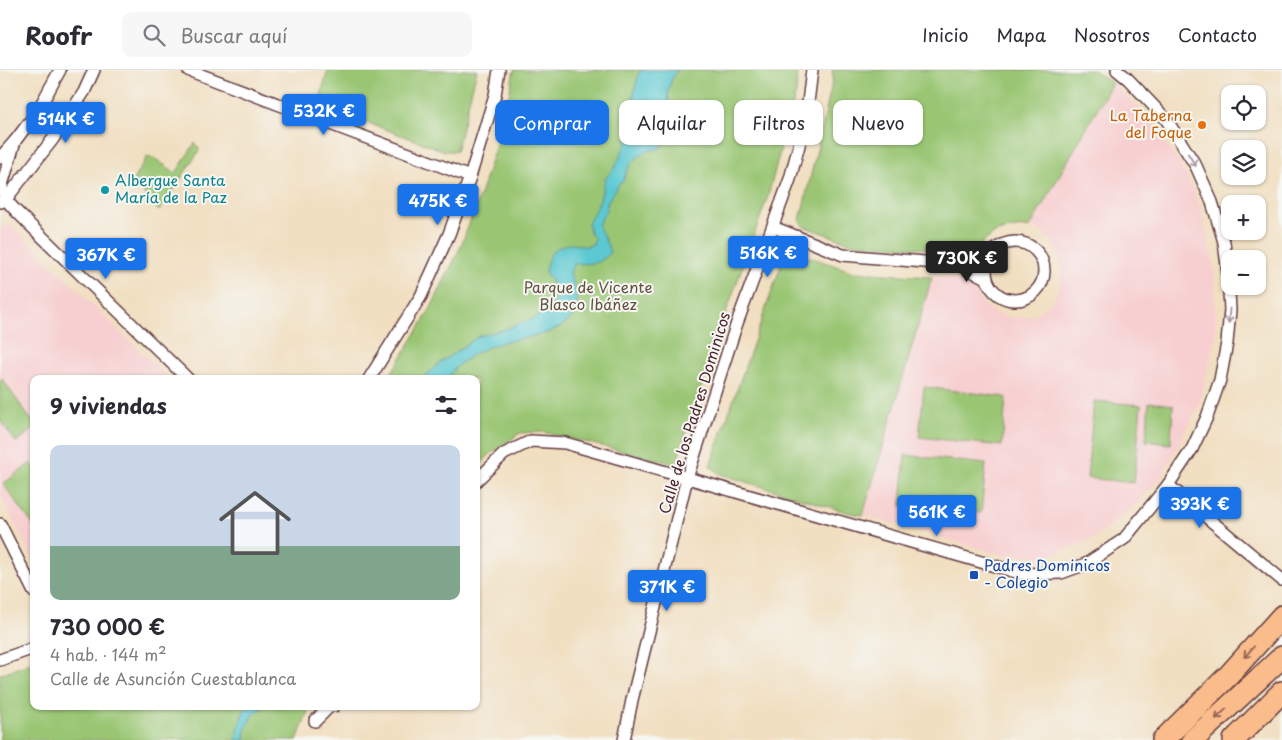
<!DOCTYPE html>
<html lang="es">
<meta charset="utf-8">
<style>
:root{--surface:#fff;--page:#f7f7f7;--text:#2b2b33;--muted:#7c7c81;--line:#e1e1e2;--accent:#1a73e8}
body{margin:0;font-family:"Playpen Sans",sans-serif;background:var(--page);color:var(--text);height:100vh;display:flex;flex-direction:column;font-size:19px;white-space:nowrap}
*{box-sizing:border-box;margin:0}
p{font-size:16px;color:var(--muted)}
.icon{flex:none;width:28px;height:28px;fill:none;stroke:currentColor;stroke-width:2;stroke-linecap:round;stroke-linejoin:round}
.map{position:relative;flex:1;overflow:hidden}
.panel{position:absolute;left:30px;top:305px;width:450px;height:335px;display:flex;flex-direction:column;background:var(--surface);border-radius:10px;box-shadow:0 1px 4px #0004}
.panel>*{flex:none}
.top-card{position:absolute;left:495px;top:30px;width:475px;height:45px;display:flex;gap:10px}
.tools{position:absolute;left:1221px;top:15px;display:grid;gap:10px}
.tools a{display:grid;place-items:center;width:45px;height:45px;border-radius:10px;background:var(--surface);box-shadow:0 1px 4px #0004;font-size:25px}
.price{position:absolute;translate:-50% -42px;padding:0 11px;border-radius:5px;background:var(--accent);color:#fff;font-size:16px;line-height:32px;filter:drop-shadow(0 1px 2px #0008)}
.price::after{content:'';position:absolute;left:50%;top:30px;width:15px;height:11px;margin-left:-8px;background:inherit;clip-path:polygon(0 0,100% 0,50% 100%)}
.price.on{background:#222;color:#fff}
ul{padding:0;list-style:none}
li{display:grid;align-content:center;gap:10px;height:265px;padding:0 20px}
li+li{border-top:1px solid var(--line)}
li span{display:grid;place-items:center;height:155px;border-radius:10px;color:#555}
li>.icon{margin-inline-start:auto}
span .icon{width:90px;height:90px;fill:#fffc;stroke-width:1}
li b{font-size:21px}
h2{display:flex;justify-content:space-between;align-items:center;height:60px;padding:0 20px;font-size:21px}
.tag{padding:0 18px;border-radius:10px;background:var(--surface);box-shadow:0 1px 4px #0004;font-size:18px;line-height:45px}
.tag.on{background:var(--accent);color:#fff}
header{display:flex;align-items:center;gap:30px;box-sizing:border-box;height:70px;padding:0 25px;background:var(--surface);border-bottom:1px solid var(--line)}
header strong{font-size:24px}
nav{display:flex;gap:28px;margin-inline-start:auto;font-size:18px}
.search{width:350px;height:45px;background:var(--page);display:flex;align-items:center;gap:12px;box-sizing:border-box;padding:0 18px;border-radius:10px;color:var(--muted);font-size:19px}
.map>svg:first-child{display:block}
.built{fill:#f7cfd0}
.green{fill:#9ac673;stroke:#72724f}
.water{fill:#5cc9d2;stroke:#53747e}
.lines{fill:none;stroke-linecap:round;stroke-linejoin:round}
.street-casing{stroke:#633c42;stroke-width:14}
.highway-casing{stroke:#633c42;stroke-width:24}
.street{stroke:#fff;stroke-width:11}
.highway{stroke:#f9bc8a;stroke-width:21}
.oneway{stroke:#ae9aa0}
.oneway2{stroke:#996656}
.food-dot{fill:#e8710a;stroke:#f6f6f2;stroke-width:2}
.culture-dot{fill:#0f9aa8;stroke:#f6f6f2;stroke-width:2}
.transit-dot{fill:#1a4fb4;stroke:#f6f6f2;stroke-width:2}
.labels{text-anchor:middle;stroke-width:4;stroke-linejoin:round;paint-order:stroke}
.food-label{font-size:15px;fill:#c56008;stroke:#f6f6f2;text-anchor:end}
.culture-label{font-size:15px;fill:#0d838f;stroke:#f6f6f2;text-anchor:start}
.park-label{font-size:15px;fill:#625141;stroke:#f6f6f2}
.street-label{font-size:15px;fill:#4a1f2b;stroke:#f6f6f2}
.transit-label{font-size:15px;fill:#164399;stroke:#f6f6f2;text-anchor:start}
</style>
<header>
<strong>Roofr</strong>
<div class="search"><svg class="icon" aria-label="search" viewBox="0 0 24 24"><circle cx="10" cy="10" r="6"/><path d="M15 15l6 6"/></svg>Buscar aquí</div>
<nav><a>Inicio</a><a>Mapa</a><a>Nosotros</a><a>Contacto</a></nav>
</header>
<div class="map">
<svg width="1282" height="670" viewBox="0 0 1282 670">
<rect width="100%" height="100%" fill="#f6f6f2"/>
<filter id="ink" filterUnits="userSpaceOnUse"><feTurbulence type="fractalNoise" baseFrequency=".02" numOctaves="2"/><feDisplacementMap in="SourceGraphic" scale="10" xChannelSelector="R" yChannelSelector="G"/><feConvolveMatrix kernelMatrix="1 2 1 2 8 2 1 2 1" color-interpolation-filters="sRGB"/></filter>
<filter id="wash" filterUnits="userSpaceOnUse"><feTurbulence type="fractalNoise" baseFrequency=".0096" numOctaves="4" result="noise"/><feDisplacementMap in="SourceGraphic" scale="20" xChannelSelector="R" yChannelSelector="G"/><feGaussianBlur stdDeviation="1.12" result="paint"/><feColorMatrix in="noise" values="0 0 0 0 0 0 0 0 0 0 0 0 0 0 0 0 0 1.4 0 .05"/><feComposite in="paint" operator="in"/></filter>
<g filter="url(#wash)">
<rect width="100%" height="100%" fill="#f1dfc1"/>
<g class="built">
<polygon points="1112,13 1131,30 1155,57 1185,102 1201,138 1215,203 1216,266 1199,335 1160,409 1132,438 1095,468 1049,486 1002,485 863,445 932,207 967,210 985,236 996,243 1015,248 1034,245 1052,232 1060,216 1062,199 1059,185 1053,173 1043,163 1030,157"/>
<polygon points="4,156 12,156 169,309 34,309 34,492 0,424 0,159"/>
</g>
<g class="green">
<polygon points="328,0 477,0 456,81 445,81 318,35"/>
<polygon points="514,0 797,0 796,22 768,126 723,251 676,394 543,362 520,363 489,385 476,400 476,309 388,309 430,240 461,176 481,122 505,46"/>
<polygon points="832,0 1093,0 1112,13 1030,157 1015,158 996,162 981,174 968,182 850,173 803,156 800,150 823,55 833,8"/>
<polygon points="195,73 198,76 199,81 159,141 133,110 147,87 154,88 176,103"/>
<polygon points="795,182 854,202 932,207 863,445 850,443 720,404 710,396 784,187"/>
<polygon points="2,309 34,354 34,359 16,372 0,350 0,311"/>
<polygon points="924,317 1006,327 1002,376 919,367"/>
<polygon points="1094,331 1141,335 1134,413 1087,408"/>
<polygon points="1149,332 1173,335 1171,374 1146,371"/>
<polygon points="905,385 986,394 981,443 901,436"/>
<polygon points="31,393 34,397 34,456 3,414"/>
<polygon points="34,592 34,636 310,636 297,670 0,670 0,604"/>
</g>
<g class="water">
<path d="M644,0H677L671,11L668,22L670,56L668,67L659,79L647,81L634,90L628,98L623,111L619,114L608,131L606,141L598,155C602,164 607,172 610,182C599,196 591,193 574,194L570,203C572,210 577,220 577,229C580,265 521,267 497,274C484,278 467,287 456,297C453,300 450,305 447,309H422L441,292L479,266L506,259L535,248L555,231L558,223L545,201C548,190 549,180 562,176C564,175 567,174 570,174C579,174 584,179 593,174L595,168L590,163L588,154L600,130L605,109L615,97L627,72L631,36L639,2Z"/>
<polygon points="247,636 265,636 253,645 246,658 245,670 236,670 242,645"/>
</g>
</g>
<g filter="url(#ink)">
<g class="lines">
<g class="street-casing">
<g id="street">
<polyline points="188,0 470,107"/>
<path d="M15,71L2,115C1,130 19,143 28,153L188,309"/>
<polyline points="0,88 15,71 37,42 60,0"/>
<polyline points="1,132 6,129 53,69 84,22 94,0"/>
<polyline points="773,157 843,185 959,195 986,208"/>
<circle cx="1015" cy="201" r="29"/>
<polyline points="959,195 991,185"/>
<polyline points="369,309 421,226 449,164 470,107 495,25 499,0"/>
<polyline points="476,411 504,384 531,371 565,373 1023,504 1061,503 1086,494 1124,469 1168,415 1192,379 1207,347 1220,310 1227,273 1230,240 1228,204 1224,172 1212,132 1196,96 1166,49 1128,9 1117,0"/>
<polyline points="1168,415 1282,510"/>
<polyline points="0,454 34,522"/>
<polyline points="0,590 34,578"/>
<polyline points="315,651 329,637 334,636"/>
<polyline points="624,670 632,630 687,408 736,256 790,109 806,49 812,0"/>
</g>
</g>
<g class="highway-casing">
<g id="highway">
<polyline points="1163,670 1229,605 1282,546"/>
<polyline points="1193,670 1282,587"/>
<polyline points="1234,670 1282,622"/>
</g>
</g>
<use href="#street" class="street"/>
<use href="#highway" class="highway"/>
</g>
<defs><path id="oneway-shaft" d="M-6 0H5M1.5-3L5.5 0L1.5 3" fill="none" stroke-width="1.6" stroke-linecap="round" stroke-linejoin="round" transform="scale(1.25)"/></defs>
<g class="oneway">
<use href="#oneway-shaft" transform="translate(1192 90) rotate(58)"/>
<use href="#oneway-shaft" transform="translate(1229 246) rotate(94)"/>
</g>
<g class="oneway2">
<use href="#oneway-shaft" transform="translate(1249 582) rotate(132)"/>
<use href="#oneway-shaft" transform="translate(1221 644) rotate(137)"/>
</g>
</g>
<circle class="food-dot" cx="1202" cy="55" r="5"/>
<circle class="culture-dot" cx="105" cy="120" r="5"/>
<rect class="transit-dot" x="969" y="500" width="10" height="10" rx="2.5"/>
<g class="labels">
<g class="food-label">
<text x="1192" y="51">La Taberna<tspan x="1192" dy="17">del Foque</tspan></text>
</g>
<g class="culture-label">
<text x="115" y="116">Albergue Santa<tspan x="115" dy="17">María de la Paz</tspan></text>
</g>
<g class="park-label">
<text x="588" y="223">Parque de Vicente<tspan x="588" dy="17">Blasco Ibáñez</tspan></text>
</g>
<g class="street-label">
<text transform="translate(695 343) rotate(-73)" y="5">Calle de los Padres Dominicos</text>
</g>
<g class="transit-label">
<text x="984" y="501">Padres Dominicos<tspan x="984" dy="17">- Colegio</tspan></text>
</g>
</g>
</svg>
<div class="tools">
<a><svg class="icon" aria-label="locate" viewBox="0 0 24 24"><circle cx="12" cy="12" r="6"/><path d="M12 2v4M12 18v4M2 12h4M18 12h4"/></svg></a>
<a><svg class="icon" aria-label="layers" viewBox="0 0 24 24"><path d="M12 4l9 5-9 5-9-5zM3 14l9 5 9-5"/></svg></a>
<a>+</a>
<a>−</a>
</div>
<b class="price" style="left:324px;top:66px">532K €</b>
<b class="price" style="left:66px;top:74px">514K €</b>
<b class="price" style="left:438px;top:156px">475K €</b>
<b class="price" style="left:768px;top:208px">516K €</b>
<b class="price" style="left:106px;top:210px">367K €</b>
<b class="price on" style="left:967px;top:213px">730K €</b>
<b class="price" style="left:1200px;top:459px">393K €</b>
<b class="price" style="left:937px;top:467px">561K €</b>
<b class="price" style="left:667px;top:542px">371K €</b>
<div class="top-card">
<a class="tag on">Comprar</a>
<a class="tag">Alquilar</a>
<a class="tag">Filtros</a>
<a class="tag">Nuevo</a>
</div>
<section class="panel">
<h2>9 viviendas<svg class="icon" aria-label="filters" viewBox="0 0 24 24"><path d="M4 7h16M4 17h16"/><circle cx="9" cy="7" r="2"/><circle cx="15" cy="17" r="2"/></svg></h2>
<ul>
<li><span style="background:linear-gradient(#c9d6e8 65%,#7fa58c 0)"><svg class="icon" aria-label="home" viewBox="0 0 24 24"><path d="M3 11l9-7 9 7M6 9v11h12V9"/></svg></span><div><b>730 000 €</b><p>4 hab. · 144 m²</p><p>Calle de Asunción Cuestablanca</p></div></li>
</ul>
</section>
</div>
